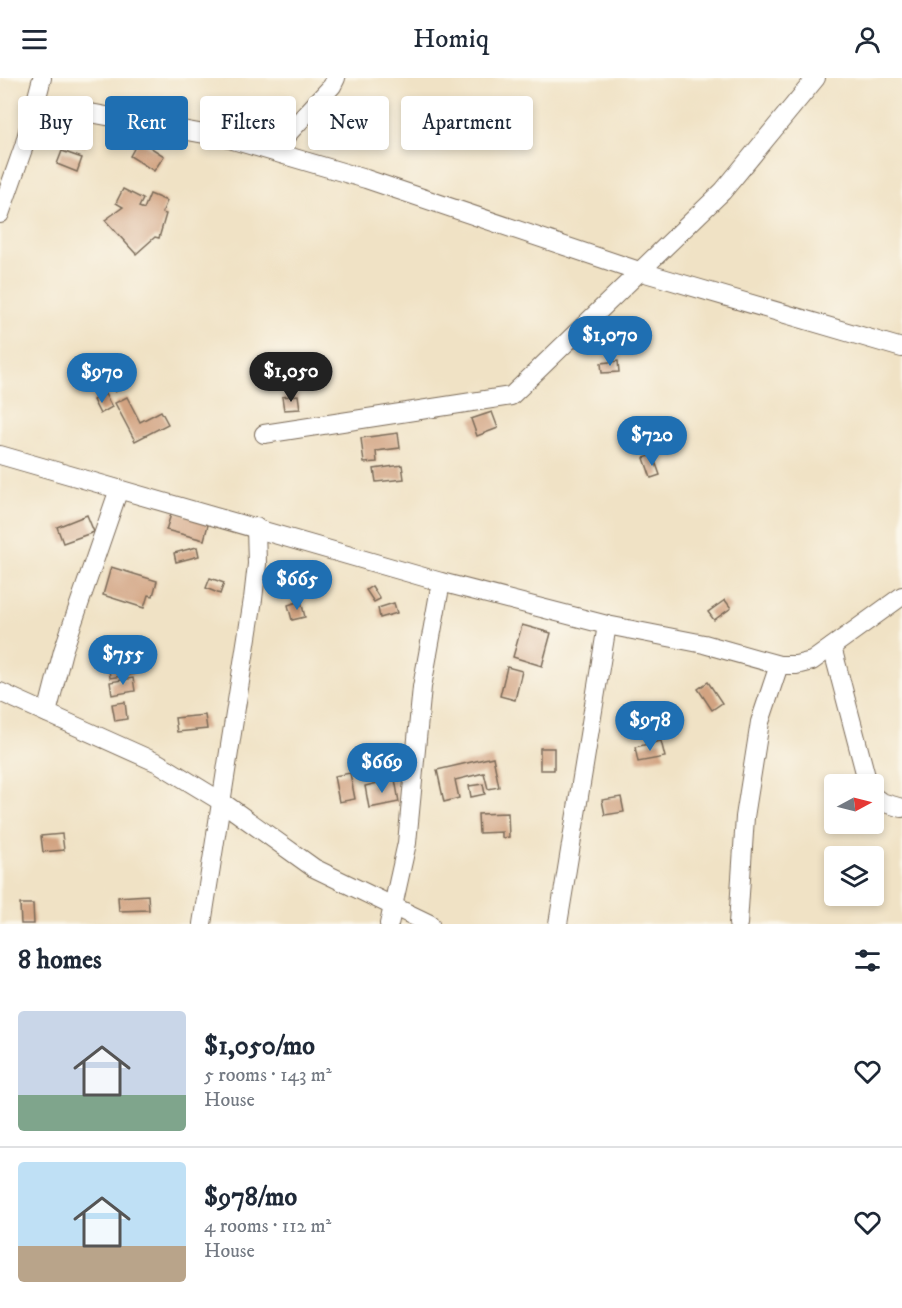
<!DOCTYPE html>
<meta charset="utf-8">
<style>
:root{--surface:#fff;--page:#f6f6f7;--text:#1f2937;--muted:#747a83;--line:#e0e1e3;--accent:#1f6fb2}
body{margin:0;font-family:"IM FELL DW Pica",serif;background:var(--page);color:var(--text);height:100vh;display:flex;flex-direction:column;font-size:22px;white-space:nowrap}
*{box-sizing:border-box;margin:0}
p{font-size:20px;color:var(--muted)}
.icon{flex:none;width:33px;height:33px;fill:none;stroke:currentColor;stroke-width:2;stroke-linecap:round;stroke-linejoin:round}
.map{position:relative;height:846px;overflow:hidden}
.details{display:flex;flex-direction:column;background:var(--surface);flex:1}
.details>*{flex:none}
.guide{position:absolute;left:18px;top:18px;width:600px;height:54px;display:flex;gap:12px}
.needle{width:39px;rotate:83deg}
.tools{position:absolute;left:824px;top:696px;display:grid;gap:12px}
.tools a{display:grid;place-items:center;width:60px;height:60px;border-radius:6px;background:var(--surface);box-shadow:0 3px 9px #0003;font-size:30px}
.price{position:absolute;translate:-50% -51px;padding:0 14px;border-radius:21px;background:var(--accent);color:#fff;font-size:20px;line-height:39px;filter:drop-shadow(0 2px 3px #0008)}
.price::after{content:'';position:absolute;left:50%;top:36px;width:18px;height:14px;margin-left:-9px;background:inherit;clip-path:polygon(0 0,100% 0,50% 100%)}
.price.on{background:#222;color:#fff}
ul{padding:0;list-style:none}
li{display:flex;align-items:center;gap:18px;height:150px;padding:0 18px}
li+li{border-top:2px solid var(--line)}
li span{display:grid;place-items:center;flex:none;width:168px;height:120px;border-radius:6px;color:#555}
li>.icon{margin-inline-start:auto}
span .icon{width:72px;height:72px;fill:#fffc;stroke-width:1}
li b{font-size:26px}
h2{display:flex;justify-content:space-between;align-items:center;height:72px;padding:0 18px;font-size:26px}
.chip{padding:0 21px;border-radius:6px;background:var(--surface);box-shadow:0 3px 9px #0003;font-size:21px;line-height:54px}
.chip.on{background:var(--accent);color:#fff}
header{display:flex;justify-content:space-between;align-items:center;height:78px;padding:0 18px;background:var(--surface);font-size:27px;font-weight:600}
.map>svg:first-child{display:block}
.building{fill:#d2a381}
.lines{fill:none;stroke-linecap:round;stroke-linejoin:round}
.minor-casing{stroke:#7a6a58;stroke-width:20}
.minor{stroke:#fff;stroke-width:18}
</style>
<header><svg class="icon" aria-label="menu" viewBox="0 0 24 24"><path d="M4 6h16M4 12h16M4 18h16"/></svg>Homiq<svg class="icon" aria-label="person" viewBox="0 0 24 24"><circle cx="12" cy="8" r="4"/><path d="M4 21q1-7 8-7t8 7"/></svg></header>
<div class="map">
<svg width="902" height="846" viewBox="0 0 902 846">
<rect width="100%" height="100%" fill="#fbf7ec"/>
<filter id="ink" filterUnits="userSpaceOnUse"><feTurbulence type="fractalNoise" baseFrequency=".0167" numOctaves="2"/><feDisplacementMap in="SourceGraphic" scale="12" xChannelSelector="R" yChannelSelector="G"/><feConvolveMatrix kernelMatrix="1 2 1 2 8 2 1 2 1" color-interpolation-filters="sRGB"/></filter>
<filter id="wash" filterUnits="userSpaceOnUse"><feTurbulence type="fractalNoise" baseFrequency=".008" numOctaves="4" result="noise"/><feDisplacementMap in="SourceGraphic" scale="24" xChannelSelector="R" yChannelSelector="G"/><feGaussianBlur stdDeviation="1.35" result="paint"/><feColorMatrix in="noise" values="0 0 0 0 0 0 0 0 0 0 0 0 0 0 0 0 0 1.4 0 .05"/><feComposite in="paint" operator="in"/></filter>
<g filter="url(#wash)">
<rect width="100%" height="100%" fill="#f0e2c5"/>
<g id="blocks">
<g class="building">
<polygon points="52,39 61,47 48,62 40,54"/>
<polygon points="77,55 89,60 85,69 73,64"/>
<polygon points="139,62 164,78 154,93 130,78"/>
<polygon points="62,73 82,80 77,94 57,86"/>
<polygon points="123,111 143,121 139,129 144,131 150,116 167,123 162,135 166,136 159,160 155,159 136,176 105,142 123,129 116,125"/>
<polygon points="596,251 614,258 610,269 592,263"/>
<polygon points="618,283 619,294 602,295 601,285"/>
<polygon points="127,293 133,303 115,314 109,303"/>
<polygon points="105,316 112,329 100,336 93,322"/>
<polygon points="298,317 300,331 284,332 282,319"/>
<polygon points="127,319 140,344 161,333 168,346 135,363 115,325"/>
<polygon points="492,334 498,350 477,358 471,341"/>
<polygon points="398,355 400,370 376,373 377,384 364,385 361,360"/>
<polygon points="653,377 660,397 651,400 644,380"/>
<polygon points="402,387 404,401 376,404 374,391"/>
<polygon points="172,433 209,443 204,462 166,452"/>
<polygon points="87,437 94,454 63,465 57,449"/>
<polygon points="197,469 199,478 176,484 174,475"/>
<polygon points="111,489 157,503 153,518 148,517 144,530 103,517"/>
<polygon points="210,500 224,505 220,516 206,510"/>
<polygon points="372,508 380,521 374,524 366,512"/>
<polygon points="725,522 731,530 714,542 708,534"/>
<polygon points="301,523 305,539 292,542 288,527"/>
<polygon points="394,525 397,535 380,540 378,530"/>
<polygon points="522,547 551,555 542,588 513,579"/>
<polygon points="133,587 134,596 110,600 109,591"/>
<polygon points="507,589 522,593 515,622 500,618"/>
<polygon points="133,600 135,613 112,617 110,604"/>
<polygon points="708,604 722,625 712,632 698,611"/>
<polygon points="125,624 127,641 115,643 112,626"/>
<polygon points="205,637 207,651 177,654 175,640"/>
<polygon points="661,663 665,679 638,684 635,669"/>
<rect x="540" y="670" width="14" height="22"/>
<polygon points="493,679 499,709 488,711 484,695 455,702 459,720 444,724 437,692"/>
<polygon points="350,695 355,721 339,724 334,698"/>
<polygon points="395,701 399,724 369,730 365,708"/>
<polygon points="483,706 485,716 471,719 469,708"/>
<polygon points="621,719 624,734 605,737 602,722"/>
<polygon points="508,735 509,759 502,760 502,754 479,755 478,736"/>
<polygon points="62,756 64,772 43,774 41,758"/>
<polygon points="148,817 149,832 119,833 118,819"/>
<polygon points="20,826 33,826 34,846 21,846"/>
</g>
</g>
</g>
<g filter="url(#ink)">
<use href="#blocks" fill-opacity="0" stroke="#7a6a58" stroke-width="1.5"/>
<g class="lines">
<g class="minor-casing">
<g id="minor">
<polyline points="36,25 226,60 366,101 642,194 902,270"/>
<polyline points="272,73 332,8 336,0"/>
<polyline points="0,136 24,68 42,0"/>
<polyline points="264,356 511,318 723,113 816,0"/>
<polyline points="0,377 441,504 607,547 704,566 779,587 796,587 812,583 902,518"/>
<polyline points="832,569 868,706"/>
<polyline points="0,614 158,685 222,724 314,790 430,846"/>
<polyline points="47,635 63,573 119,411"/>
<polyline points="873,718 881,724 902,730"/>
<polyline points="202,846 253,521 257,486 256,449"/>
<polyline points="389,846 407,765 422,609 441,504"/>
<polyline points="558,846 607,547"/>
<polyline points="738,846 745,739 760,644 779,587"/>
</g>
</g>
<use href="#minor" class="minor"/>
</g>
</g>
</svg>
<div class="tools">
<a><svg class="needle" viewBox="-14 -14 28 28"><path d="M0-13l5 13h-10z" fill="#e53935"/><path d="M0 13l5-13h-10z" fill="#747a83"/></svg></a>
<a><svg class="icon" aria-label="layers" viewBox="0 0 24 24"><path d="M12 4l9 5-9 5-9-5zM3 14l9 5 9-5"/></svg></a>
</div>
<b class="price" style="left:610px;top:289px">$1,070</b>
<b class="price on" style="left:291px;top:325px">$1,050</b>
<b class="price" style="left:102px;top:326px">$970</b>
<b class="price" style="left:652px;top:389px">$720</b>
<b class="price" style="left:297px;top:533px">$665</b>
<b class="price" style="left:123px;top:608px">$755</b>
<b class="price" style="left:650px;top:674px">$978</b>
<b class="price" style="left:382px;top:716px">$669</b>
<div class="guide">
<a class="chip">Buy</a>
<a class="chip on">Rent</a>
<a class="chip">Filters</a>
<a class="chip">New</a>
<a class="chip">Apartment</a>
</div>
</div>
<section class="details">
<h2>8 homes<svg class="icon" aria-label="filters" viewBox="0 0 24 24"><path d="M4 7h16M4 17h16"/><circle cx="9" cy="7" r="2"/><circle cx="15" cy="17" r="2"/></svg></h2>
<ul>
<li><span style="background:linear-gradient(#c9d6e8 70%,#7fa58c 0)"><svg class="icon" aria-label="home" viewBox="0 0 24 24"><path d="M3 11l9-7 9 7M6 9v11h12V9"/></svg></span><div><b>$1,050/mo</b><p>5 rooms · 143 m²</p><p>House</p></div><svg class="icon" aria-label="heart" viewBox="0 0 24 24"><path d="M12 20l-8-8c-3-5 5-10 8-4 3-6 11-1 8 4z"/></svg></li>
<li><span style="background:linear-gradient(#bfe0f5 70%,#b9a48a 0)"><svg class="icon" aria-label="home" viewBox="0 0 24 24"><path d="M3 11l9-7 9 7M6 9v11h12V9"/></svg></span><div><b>$978/mo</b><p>4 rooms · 112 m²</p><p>House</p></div><svg class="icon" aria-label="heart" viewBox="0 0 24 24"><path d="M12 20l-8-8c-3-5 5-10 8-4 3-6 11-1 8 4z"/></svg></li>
</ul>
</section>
